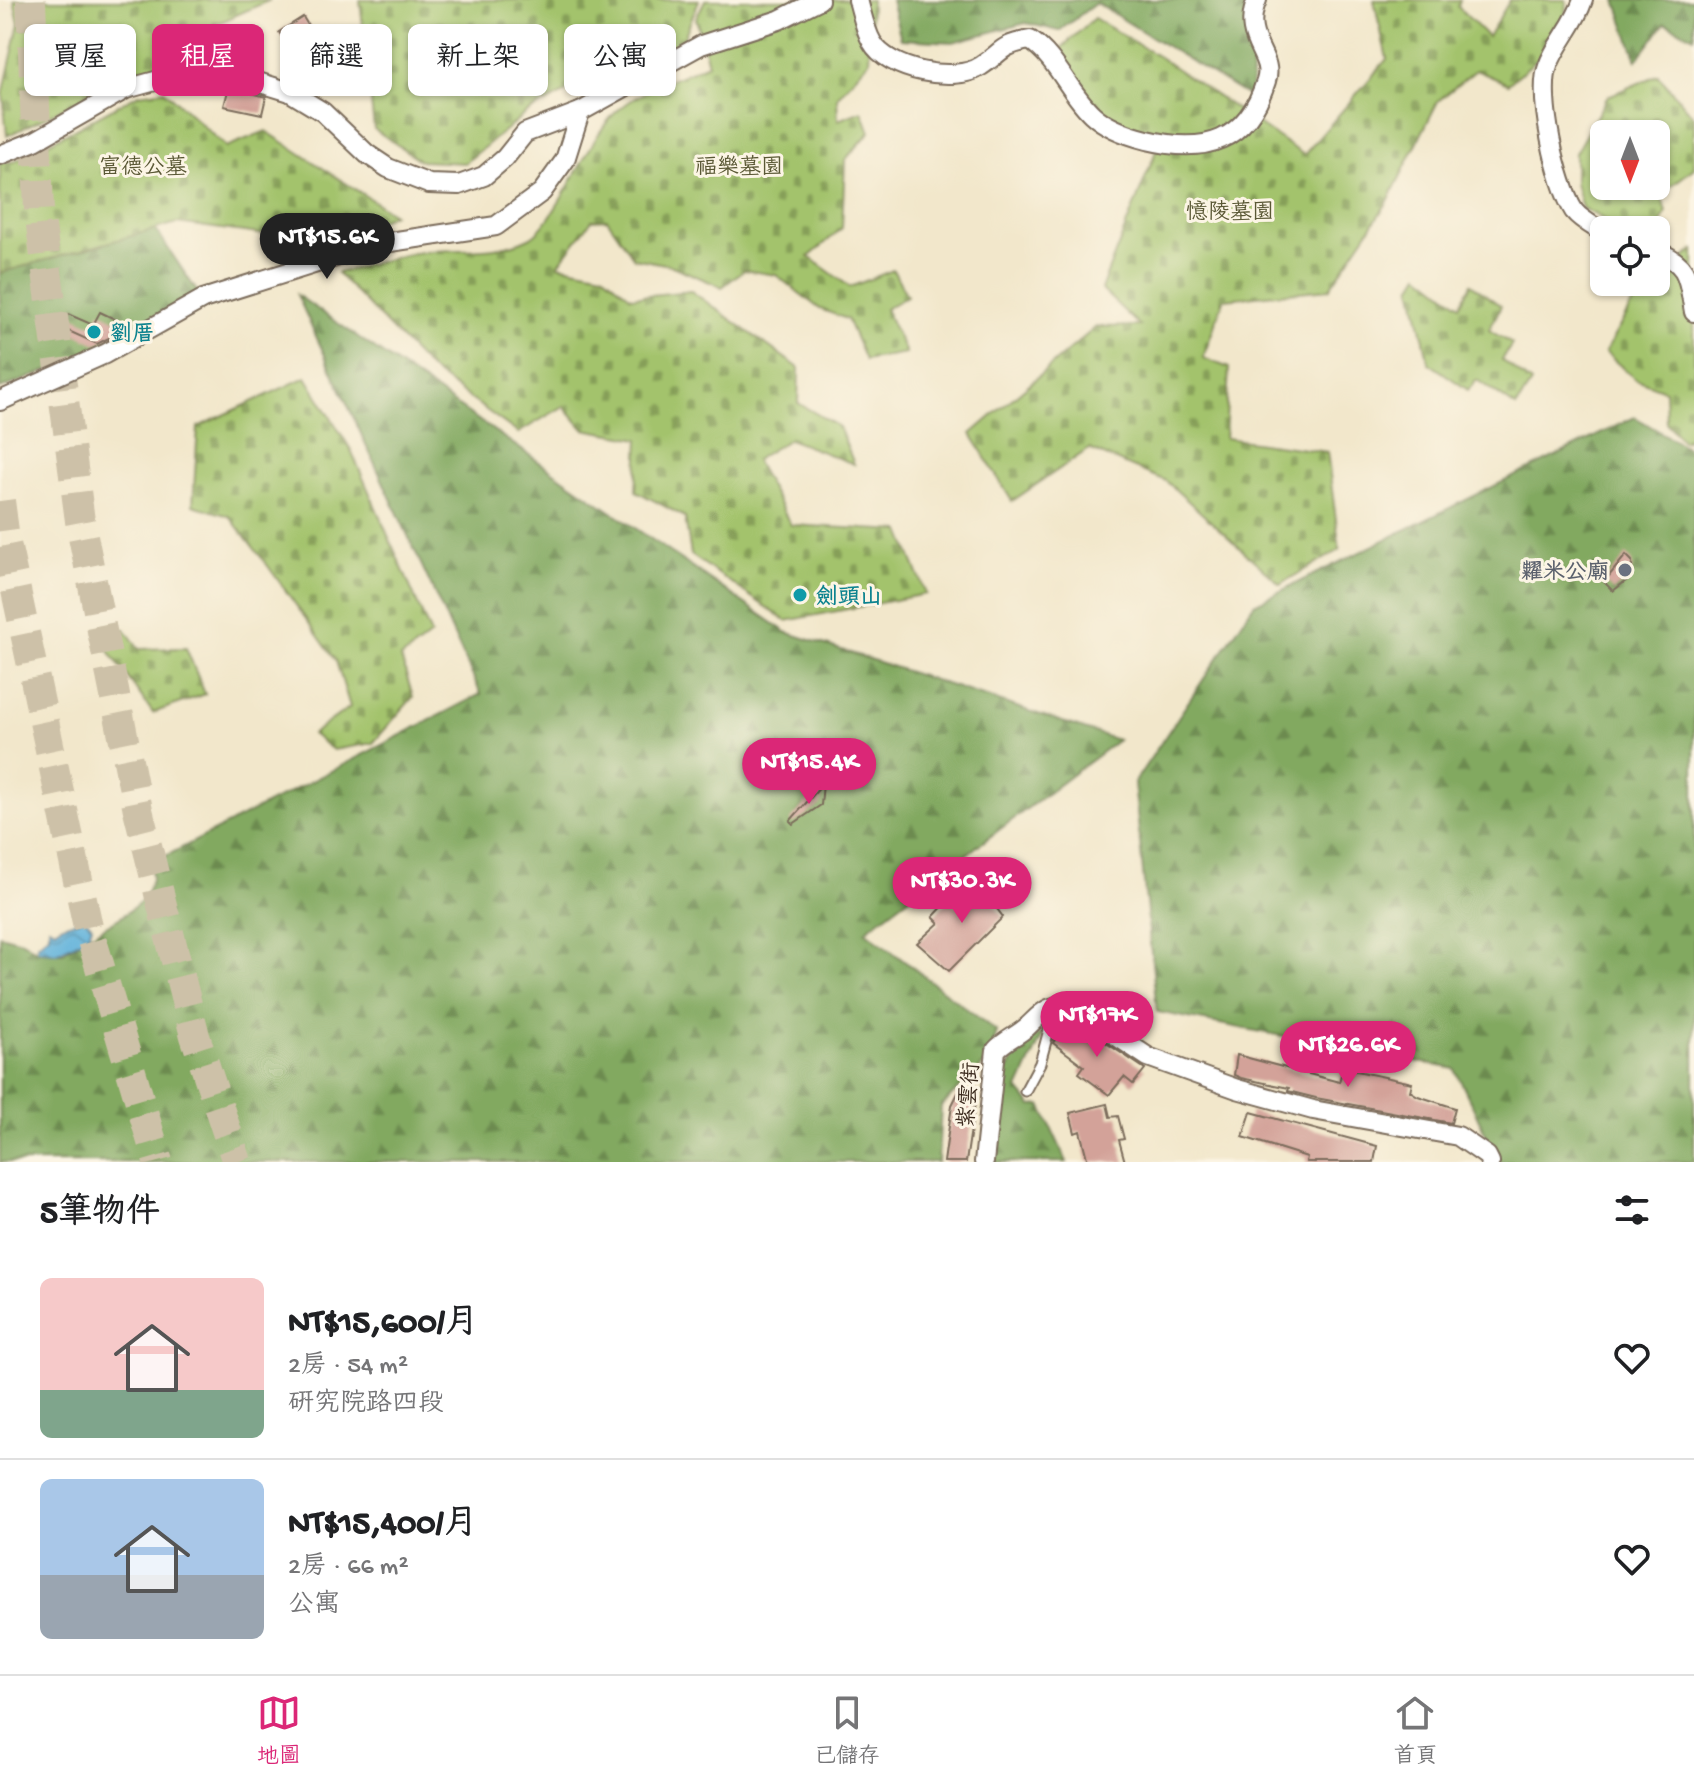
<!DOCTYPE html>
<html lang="zh-TW">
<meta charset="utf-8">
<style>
:root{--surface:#fff;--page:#f2f2f2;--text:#202124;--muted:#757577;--line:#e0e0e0;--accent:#db2777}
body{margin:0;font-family:"Gochi Hand","LXGW WenKai TC",sans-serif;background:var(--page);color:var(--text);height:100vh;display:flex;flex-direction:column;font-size:30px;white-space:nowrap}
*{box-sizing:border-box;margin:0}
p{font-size:26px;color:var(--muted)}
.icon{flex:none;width:44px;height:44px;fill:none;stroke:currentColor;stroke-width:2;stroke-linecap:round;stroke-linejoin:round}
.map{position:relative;height:1162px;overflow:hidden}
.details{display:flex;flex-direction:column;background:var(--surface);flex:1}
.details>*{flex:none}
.hud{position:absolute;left:24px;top:24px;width:800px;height:72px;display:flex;gap:16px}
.needle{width:52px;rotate:180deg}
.tools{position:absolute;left:1590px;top:120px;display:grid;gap:16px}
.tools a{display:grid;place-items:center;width:80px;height:80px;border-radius:12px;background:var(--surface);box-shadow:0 2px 6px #0004;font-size:40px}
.price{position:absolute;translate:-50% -68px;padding:0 18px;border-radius:28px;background:var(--accent);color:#fff;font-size:26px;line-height:52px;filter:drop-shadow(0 2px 4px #0008)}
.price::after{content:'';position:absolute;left:50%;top:48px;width:24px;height:18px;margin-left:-12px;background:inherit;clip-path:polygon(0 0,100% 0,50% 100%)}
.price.current{background:#222;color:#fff}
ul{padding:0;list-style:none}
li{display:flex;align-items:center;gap:24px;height:200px;padding:0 40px}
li+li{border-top:2px solid var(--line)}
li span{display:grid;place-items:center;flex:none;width:224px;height:160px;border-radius:12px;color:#555}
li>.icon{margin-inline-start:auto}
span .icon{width:96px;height:96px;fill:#fffc;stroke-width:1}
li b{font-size:34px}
h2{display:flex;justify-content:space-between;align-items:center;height:96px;padding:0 40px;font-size:34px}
.chip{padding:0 28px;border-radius:12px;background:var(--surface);box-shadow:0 2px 6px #0004;font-size:28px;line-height:72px}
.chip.current{background:var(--accent);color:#fff}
.tab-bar{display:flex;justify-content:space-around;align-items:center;height:112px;border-top:2px solid var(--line);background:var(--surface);font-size:22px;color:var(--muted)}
.tab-bar a{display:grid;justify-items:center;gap:4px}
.tab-bar .current{color:var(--accent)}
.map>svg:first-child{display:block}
.forest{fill:url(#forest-firs);stroke:#5e6a3f;stroke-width:2}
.cemetery{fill:url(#cemetery-stones);stroke:#6f7645;stroke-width:2;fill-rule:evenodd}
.water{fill:url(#water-waves);stroke:#4e6e7c;stroke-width:2}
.building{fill:#d3a299}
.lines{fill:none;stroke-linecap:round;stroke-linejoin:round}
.trunk-tunnel{stroke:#cdc1a8;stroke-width:30;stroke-dasharray:30 15;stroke-linecap:butt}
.service-casing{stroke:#7b6c5b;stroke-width:13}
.minor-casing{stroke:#7b6c5b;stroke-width:22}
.service{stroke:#fff;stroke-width:9}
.minor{stroke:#fff;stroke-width:18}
.culture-dot{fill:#0f9aa8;stroke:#fcf5e5;stroke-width:3}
.worship-dot{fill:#6b7280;stroke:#fcf5e5;stroke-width:3}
.labels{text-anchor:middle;stroke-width:6;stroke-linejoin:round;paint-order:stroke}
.park-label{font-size:22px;fill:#5a5835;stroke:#fcf5e5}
.culture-label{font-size:22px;font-weight:bold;fill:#0d838f;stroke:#fcf5e5;text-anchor:start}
.worship-label{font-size:22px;font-weight:bold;fill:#5b616d;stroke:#fcf5e5;text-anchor:end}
.street-label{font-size:22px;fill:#3b2a1e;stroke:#fcf5e5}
</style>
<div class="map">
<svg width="1694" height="1162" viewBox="0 0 1694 1162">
<defs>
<pattern id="forest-firs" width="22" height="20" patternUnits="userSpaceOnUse" patternTransform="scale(2)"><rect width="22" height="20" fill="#82a960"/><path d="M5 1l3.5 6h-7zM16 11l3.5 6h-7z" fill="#6c8a4f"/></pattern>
<pattern id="cemetery-stones" width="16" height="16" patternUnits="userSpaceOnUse" patternTransform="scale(2)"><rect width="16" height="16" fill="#a3c36c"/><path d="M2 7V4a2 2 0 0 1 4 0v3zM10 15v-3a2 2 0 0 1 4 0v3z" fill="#869f58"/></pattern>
<pattern id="water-waves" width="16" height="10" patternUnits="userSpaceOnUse" patternTransform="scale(2)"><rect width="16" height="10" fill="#60b2db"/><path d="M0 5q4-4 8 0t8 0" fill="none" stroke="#5091b1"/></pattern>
</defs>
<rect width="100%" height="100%" fill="#fcf5e5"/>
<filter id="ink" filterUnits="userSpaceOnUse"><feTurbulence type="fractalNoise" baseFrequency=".0125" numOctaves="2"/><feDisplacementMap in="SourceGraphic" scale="16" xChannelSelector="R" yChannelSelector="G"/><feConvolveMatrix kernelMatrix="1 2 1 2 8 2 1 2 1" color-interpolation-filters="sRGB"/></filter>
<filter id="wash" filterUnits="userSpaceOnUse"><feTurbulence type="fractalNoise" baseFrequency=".006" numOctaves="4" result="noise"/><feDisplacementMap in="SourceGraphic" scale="32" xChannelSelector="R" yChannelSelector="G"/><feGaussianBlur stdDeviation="1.8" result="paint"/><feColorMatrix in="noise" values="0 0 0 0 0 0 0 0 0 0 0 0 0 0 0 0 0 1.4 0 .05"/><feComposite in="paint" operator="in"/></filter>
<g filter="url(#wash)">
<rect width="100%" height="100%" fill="#f2e7cb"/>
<g class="forest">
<polygon points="891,0 1254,0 1251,98 1096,3 1059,31 1026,23 953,42 901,39"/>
<polygon points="1616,0 1694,0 1694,37 1665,23 1637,60"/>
<polygon points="137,202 198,293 92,354 0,389 0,273"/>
<polygon points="297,295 786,632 1118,740 865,931 997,1032 989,1060 941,1106 938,1162 0,1162 0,935 22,941 38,951 63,952 124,915 145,898 152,879 150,864 481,694"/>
<polygon points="1635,417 1694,452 1694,1162 1499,1162 1455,1069 1157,1012 1134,783 1254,604"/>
<polygon points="1044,1032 1018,1089 1032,1106 1041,1105 1067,1162 989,1162 1003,1079 1021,1045"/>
</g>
<g class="cemetery">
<polygon points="14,0 270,0 198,32 176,61 143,69 7,136 3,95 19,23"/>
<polygon points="360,0 699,0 681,45 623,62 526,113 465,163 421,161 374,129"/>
<path d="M705,0H871L869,61L837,97L838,120L862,111L870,132L845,160L842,228L809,257L850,287L893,270L907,296L885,309L906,353L865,360L847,319L820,309L776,275L744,270L722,287L670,265L634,258L607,219L592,220L558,265L603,274L631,297L691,291L799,368L798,403L839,427L854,464L789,439L755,460L791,525L901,531L926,594L786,621L691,555L685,517L636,491L639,439L584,429L564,406L518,433L432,371L337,273C363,267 389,258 414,253C453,246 493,256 529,238C556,225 588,138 616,112C640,90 678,78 708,64L696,18Z"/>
<path d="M1374,0H1460L1458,7L1488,37L1510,0H1566C1573,35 1531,64 1508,84L1476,70L1438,101L1387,203L1329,289L1224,299L1203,358L1229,368L1225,438L1327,452L1340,550L1280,584L1166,481L1089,449L1012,501L971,434L1096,327L1140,326L1101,289L1158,146L1105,117L1054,55L1094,18L1159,57L1304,155L1387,59Z"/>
<path d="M1658,75L1694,117V168L1661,194L1666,213L1656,233L1624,230L1582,208L1575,183V153L1608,96ZM1604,134H1656V186H1604Z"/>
<polygon points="164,90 226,147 266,131 393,214 333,244 177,223 0,273 0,162 13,162 139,94"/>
<polygon points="1694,250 1694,438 1682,441 1666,422 1665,390 1635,379 1605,352 1637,296"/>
<polygon points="1420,274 1460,305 1471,284 1501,306 1489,330 1512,344 1502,360 1531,383 1516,407 1477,380 1468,390 1429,363 1412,287"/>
<polygon points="306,377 351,450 431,635 401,658 413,697 373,743 333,750 312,734 350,707 336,661 268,566 229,516 193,505 198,427"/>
<polygon points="125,629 139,649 186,648 205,694 153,713 97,634"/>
</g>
<path class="water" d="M84,917L92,926L88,937L56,953L37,950V945L49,935V927L55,930C65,921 74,924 84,917Z"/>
<g id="blocks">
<g class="building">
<polygon points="303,17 328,58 304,72 279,32"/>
<polygon points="229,87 266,97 262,114 224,106"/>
<polygon points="100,312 121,322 115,335 97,344 62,328 68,314 93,325"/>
<polygon points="1626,555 1632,561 1632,569 1627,580 1613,591 1604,582"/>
<polygon points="823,784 821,805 793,824 790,821"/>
<polygon points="981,876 995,892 989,898 1003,917 949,971 917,943 939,923 933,917 949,900 956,906"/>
<polygon points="1069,1020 1101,1044 1103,1041 1145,1069 1133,1084 1124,1077 1109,1095 1079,1073 1084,1066 1053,1043"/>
<polygon points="1237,1055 1339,1082 1343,1068 1412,1083 1410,1091 1418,1096 1455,1108 1451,1123 1316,1098 1288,1091 1289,1088 1241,1078 1234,1075"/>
<polygon points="958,1093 976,1096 966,1162 944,1162 952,1105"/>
<polygon points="1107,1104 1110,1117 1118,1116 1124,1139 1119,1140 1125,1162 1088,1162 1080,1131 1075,1133 1070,1113"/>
<polygon points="1251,1112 1377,1146 1374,1162 1306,1162 1307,1157 1243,1137"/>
</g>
</g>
</g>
<g filter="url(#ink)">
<use href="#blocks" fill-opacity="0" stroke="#7b6c5b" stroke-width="2"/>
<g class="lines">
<g class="trunk-tunnel">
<polyline points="31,0 39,211 80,521 138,810 195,1036 237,1162"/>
<polyline points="0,501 5,539 88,927 158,1162"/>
</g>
<g class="service-casing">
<polyline id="service" points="1025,1091 1040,1063 1055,1008"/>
</g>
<g class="minor-casing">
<g id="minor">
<path d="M858,0C862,14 865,30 872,42C887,70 955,84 981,66C1004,51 998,46 1030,40C1057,58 1068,91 1092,114C1107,128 1127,135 1147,140C1205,154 1246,143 1266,81C1275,55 1240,40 1257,0"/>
<path d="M1583,0C1574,27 1556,43 1548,66C1537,95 1557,185 1574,211C1581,220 1595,227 1604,233"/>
<polyline points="0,155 35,141 126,89 181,74 232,74 290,92 323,112 367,154 388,168 429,184 459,185 484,176 505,158 525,133 580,112 701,45 779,20 819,0"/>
<path d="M1656,251C1690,264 1688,279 1694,312"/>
<polyline points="0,401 105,354 203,299 377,244 496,226 542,192 565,160 580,112"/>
<path d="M984,1162L996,1050C1005,1040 1017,1036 1027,1027C1043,1012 1048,1004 1071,1006L1148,1057L1237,1089L1313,1110L1458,1136L1487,1156L1490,1162"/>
</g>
</g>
<use href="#service" class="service"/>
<use href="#minor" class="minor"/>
</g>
</g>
<g class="culture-dot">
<circle cx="94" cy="332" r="8"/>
<circle cx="800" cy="595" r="8"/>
</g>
<circle class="worship-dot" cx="1625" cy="570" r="8"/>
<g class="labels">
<g class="park-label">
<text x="143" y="173">富德公墓</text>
<text x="739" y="173">福樂墓園</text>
<text x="1230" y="218">憶陵墓園</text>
</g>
<g class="culture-label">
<text x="110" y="340">劉厝</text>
<text x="816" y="603">劍頭山</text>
</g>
<g class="worship-label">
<text x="1609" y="578">糶米公廟</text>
</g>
<g class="street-label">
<text transform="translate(967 1095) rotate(-85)" y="8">紫雲街</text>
</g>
</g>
</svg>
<div class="tools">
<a><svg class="needle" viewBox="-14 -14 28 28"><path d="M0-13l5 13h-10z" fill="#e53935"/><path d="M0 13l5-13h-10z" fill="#757577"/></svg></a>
<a><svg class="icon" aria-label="locate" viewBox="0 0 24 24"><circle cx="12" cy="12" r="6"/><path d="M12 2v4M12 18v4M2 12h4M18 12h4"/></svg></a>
</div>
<b class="price current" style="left:327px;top:281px">NT$15.6K</b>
<b class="price" style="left:809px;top:806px">NT$15.4K</b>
<b class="price" style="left:962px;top:925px">NT$30.3K</b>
<b class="price" style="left:1097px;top:1059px">NT$17K</b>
<b class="price" style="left:1348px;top:1089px">NT$26.6K</b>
<div class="hud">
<a class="chip">買屋</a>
<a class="chip current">租屋</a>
<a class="chip">篩選</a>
<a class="chip">新上架</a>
<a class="chip">公寓</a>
</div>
</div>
<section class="details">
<h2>5筆物件<svg class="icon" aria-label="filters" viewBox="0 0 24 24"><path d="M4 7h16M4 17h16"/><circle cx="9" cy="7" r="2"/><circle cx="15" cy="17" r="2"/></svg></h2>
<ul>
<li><span style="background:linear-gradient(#f6c9c9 70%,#7fa58c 0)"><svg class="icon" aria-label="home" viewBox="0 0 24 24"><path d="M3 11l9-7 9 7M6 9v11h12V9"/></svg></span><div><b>NT$15,600/月</b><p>2房 · 54 m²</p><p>研究院路四段</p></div><svg class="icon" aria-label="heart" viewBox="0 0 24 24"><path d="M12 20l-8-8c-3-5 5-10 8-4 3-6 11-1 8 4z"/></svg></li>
<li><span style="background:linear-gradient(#a9c7e8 60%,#9aa5b1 0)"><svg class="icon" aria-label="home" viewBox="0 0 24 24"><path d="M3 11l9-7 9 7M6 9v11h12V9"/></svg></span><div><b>NT$15,400/月</b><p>2房 · 66 m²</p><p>公寓</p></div><svg class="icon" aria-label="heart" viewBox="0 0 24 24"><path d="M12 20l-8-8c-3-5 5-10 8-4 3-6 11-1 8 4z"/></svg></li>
</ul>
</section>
<nav class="tab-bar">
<a class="current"><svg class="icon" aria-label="map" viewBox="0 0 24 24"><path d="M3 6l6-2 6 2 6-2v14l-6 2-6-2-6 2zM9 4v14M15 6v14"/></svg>地圖</a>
<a><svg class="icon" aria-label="saved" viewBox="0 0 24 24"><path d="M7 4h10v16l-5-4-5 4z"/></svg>已儲存</a>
<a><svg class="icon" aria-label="home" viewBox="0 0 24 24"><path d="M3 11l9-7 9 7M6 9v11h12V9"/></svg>首頁</a>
</nav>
